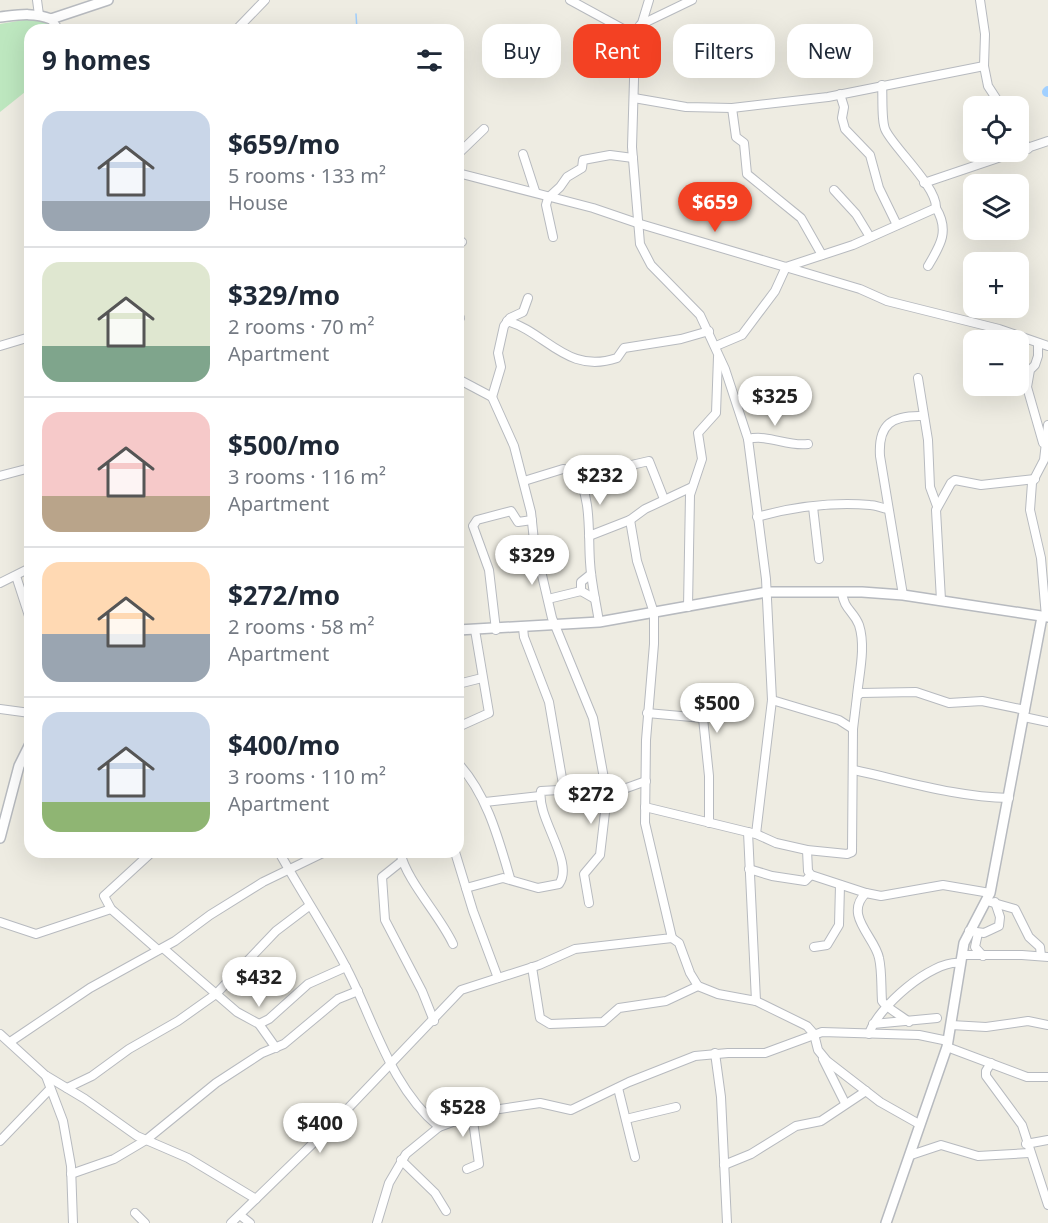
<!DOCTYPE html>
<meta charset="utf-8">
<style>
:root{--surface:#fff;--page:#f2f2f3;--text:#1f2937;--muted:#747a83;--line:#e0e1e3;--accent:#f34123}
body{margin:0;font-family:"Noto Sans",sans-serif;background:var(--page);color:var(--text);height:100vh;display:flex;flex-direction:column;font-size:22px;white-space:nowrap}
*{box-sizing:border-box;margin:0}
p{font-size:20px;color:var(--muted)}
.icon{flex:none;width:33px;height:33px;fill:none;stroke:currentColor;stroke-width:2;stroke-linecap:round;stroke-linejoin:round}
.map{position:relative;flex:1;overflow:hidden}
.details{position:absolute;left:24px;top:24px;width:440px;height:834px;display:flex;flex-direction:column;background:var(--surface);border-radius:18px;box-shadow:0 6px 24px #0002}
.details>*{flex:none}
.banner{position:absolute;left:482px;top:24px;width:476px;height:54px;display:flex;gap:12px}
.buttons{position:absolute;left:963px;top:96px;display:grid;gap:12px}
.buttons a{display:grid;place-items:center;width:66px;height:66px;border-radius:12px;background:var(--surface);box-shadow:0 6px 24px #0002;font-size:30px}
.price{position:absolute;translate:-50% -51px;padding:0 14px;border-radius:21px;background:#fff;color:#222;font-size:20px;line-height:39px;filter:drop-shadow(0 2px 3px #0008)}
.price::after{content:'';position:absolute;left:50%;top:36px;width:18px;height:14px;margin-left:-9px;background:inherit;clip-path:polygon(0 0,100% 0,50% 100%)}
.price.current{background:var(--accent);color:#fff}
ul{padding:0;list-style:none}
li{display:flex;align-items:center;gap:18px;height:150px;padding:0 18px}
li+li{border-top:2px solid var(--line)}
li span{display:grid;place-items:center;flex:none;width:168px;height:120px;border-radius:18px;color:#555}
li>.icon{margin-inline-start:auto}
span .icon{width:72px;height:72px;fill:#fffc;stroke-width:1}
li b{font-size:26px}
h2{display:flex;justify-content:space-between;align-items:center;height:72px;padding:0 18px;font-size:26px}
.pill{padding:0 21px;border-radius:18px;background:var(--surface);box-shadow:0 6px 24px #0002;font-size:21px;line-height:54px}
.pill.current{background:var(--accent);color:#fff}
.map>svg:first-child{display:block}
.green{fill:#bde7bf}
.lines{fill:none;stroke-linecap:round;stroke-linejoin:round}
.stream{stroke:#a1d0ff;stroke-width:1.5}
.river{stroke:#a1d0ff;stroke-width:10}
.minor-casing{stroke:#b7babf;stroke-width:10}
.tertiary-casing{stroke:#b7babf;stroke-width:12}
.minor{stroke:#fff;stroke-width:8}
.tertiary{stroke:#fff;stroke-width:9}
</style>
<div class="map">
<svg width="1048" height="1223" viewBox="0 0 1048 1223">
<rect width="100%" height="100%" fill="#eeece2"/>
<polygon class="green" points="36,18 48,20 55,30 30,30 30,88 0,112 0,24"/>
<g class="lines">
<polyline class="stream" points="356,14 357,30"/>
<polyline class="river" points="1047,92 1048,91"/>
<g class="minor-casing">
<g id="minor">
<polyline points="37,0 39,15"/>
<polyline points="570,0 636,36"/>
<polyline points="649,0 635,46 632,147 640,244 651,265 700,315 725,369 748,439 766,579 772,700 756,834"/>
<polyline points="980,0 985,34 984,66 988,86 1001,106"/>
<polyline points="51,19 59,30"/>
<polyline points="640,25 692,0"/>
<polyline points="236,30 265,0"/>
<polyline points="840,94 844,107 842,118 845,129 870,155 879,188 897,225"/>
<polyline points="634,98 686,107 732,108 828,97 984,66"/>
<polyline points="732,108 736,137 744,143 747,174 801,218 822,255"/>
<polyline points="1018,132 1028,149"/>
<polyline points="458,154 484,129"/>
<polyline points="523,154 535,191"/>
<polyline points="458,173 593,208 637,223 860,289 887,301 999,329 1048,346"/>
<polyline points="924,183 1048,141"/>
<polyline points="834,190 856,214 870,237"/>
<polyline points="553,237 546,205 548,198 560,187 567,177 582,168 583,160 610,155 633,158"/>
<polyline points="458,239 462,242"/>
<path d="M928,266C940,246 950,231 936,208"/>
<path d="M786,267L853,245L936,208C937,187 896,150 886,131C881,123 883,96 882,85"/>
<polyline points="458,321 460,318"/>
<path d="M507,321C546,332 567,375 617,358L624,348L681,339L709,331"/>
<polyline points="1038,343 1038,356 1035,365 1030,370 1027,387 1043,443"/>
<polyline points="0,346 30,337"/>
<polyline points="716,346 742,335 775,291 786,267"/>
<polyline points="918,378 928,440 930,487 937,506"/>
<path d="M458,379L492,397L514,446L531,512L534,541L552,618L593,718L607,795L559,790L541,791C536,818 575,862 559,884L538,888L503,878L466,888"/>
<polyline points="492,397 501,367 498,353 504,326 510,318 523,312 528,298"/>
<path d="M748,439C769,434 787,447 808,444"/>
<polyline points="0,476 30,468"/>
<polyline points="579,477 649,461 664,499"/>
<path d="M524,481L563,469L575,471C592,497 588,532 590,562C591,582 596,602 599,622"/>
<polyline points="813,507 819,559"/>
<path d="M757,517C793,507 832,502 870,505C876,505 881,508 888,509"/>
<polyline points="589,536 630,520 645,509 692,487"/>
<polyline points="591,574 581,582 581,591 595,599"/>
<polyline points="16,576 30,619"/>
<polyline points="0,583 30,568"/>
<path d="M842,592C844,610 853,610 859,625C866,647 859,674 857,696"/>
<path d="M903,595L880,456C878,424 892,415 923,416"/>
<polyline points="548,599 581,591"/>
<polyline points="941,600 936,510 951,483 955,480 981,485 1035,479"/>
<polyline points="688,607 690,495 702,459 698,433 716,413 718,357"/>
<polyline points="1046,617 1041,558 1030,510 1032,483 1044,460 1048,425"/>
<polyline points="523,628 524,637 549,702 564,790"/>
<polyline points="496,630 489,570 473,526 477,520 511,511 518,522 532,520"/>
<polyline points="458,684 482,678"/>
<polyline points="0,709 30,713"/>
<polyline points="647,713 703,718 709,776 709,823"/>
<polyline points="1024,717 1048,722"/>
<polyline points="458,727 489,713 475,630"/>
<polyline points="853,729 857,696 861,693 916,692 949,703 982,701 1025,710"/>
<path d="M458,763C487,795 498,837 510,878"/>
<path d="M854,770C906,781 955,797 1009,798"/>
<polyline points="485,802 540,796"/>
<polyline points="645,807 756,834 776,843 807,850 847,854 852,852 853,729 839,720 772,700"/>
<polyline points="748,832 756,1001"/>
<polyline points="807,850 808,871 811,875 866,893"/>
<polyline points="152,852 104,896 111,909 158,950"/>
<path d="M279,852C301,892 327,930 348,971C375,1024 391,1087 439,1127"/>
<path d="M400,852C407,882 439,914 453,944"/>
<polyline points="455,852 473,911 498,978"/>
<polyline points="402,861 382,877 385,920 422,991 434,1021"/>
<polyline points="749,869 772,876 805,881 811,875"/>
<polyline points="987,901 1015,909 1029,937 1040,947 1041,956"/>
<polyline points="589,903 584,874 600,855 607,795 646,781"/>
<polyline points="0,922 36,934 111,909"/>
<polyline points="969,931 984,933 999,926 1000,917 995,902"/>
<polyline points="978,933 975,947 983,956"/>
<polyline points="672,938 679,943 690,973 698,986 718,994 756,1001 807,1026 814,1034 818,1050 827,1061 880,1102 919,1124"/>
<polyline points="814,947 827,945 839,925 840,885"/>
<polyline points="163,948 237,1012 259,1024 276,1048"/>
<polyline points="962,955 1022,955 1048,957"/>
<polyline points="532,967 540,1018 550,1024 603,1022 619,1008 666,1001 698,986"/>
<path d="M909,1022C902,1016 885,1007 882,1001C881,987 882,971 879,958C875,937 843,915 866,893L881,896L943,885L990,893"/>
<polyline points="259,1024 269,1019 308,984 346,967"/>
<polyline points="873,1024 937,1018"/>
<polyline points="951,1025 986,1027 1028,1021 1048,1025"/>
<polyline points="0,1034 45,1075 85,1099 137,1136 188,1158 256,1199"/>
<path d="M869,1034C877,1008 931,960 960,963"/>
<polyline points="10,1042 90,988 175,941 210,915 263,882 325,852"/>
<polyline points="947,1047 1027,1077 1048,1077"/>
<polyline points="715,1053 721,1097 727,1223"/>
<polyline points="823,1059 845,1103"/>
<polyline points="991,1063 986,1071 986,1076 1022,1125 1048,1205"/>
<polyline points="46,1076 63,1121 71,1166 73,1223"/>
<polyline points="67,1088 92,1076 129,1049 178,1021 216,994 276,931 309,906"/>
<polyline points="618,1088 635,1157"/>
<polyline points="626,1119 676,1107"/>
<polyline points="0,1141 50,1089"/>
<polyline points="1026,1144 1048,1140"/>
<polyline points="911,1155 941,1145 978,1156 1029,1153"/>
<polyline points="401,1160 435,1193 446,1211"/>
<polyline points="724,1165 751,1154 796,1126 821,1121 866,1091"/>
<polyline points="467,1169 479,1164 472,1114"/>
<polyline points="71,1174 114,1159 146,1140 216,1083 262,1053 284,1044 338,999 358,991"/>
<polyline points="135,1213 145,1223"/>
<polyline points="240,1215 250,1223"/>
<polyline points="231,1223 335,1122 461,990 539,965 575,949 672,938 645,823 646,740 654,644 654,613 637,561 630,520"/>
<polyline points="377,1223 389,1183 406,1154 439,1127 480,1112 540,1103 571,1110 629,1082 695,1056 728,1053 765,1053 822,1032 919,1035 948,1041"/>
</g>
</g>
<g class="tertiary-casing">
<g id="tertiary">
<path d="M0,17C18,15 33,12 51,19L108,0"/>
<polyline points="458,630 599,622 767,592 862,592 903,595 1048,617"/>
<polyline points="0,838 19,766 30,744"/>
<polyline points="886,1223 947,1047 964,943 990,893 1042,617"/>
</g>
</g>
<use href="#minor" class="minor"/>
<use href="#tertiary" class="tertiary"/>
</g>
</svg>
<div class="buttons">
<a><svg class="icon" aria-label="locate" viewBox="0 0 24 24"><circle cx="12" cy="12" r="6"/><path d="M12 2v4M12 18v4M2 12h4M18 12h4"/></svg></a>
<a><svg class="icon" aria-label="layers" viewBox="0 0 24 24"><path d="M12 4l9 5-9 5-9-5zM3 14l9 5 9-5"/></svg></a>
<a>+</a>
<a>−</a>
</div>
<b class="price current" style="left:715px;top:233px">$659</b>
<b class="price" style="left:775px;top:427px">$325</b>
<b class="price" style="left:600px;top:506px">$232</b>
<b class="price" style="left:532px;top:586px">$329</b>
<b class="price" style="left:717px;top:734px">$500</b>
<b class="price" style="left:591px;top:825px">$272</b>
<b class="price" style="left:259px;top:1008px">$432</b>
<b class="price" style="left:463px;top:1138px">$528</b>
<b class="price" style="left:320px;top:1154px">$400</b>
<div class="banner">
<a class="pill">Buy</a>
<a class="pill current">Rent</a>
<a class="pill">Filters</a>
<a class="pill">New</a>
</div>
<section class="details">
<h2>9 homes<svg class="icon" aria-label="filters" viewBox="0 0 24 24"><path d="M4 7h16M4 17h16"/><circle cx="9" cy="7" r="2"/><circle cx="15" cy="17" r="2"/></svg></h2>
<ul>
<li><span style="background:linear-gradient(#c9d6e8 75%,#9aa5b1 0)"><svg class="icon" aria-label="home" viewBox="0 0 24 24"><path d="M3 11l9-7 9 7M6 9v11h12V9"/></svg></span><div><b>$659/mo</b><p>5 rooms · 133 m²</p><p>House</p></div></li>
<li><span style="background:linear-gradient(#dfe7d0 70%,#7fa58c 0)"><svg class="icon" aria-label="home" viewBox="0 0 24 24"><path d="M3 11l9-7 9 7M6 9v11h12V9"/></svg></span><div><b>$329/mo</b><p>2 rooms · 70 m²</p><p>Apartment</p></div></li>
<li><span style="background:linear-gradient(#f6c9c9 70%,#b9a48a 0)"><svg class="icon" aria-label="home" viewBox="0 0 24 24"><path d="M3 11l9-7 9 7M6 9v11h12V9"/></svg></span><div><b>$500/mo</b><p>3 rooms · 116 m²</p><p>Apartment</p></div></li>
<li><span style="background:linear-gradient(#ffd9b3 60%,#9aa5b1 0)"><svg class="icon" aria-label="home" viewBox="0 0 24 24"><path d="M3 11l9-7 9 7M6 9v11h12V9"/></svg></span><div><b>$272/mo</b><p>2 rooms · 58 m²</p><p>Apartment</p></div></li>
<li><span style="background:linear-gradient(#c9d6e8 75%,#8fb573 0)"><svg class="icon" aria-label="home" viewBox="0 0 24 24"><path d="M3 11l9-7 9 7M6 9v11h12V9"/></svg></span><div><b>$400/mo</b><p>3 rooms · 110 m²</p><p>Apartment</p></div></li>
</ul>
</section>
</div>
